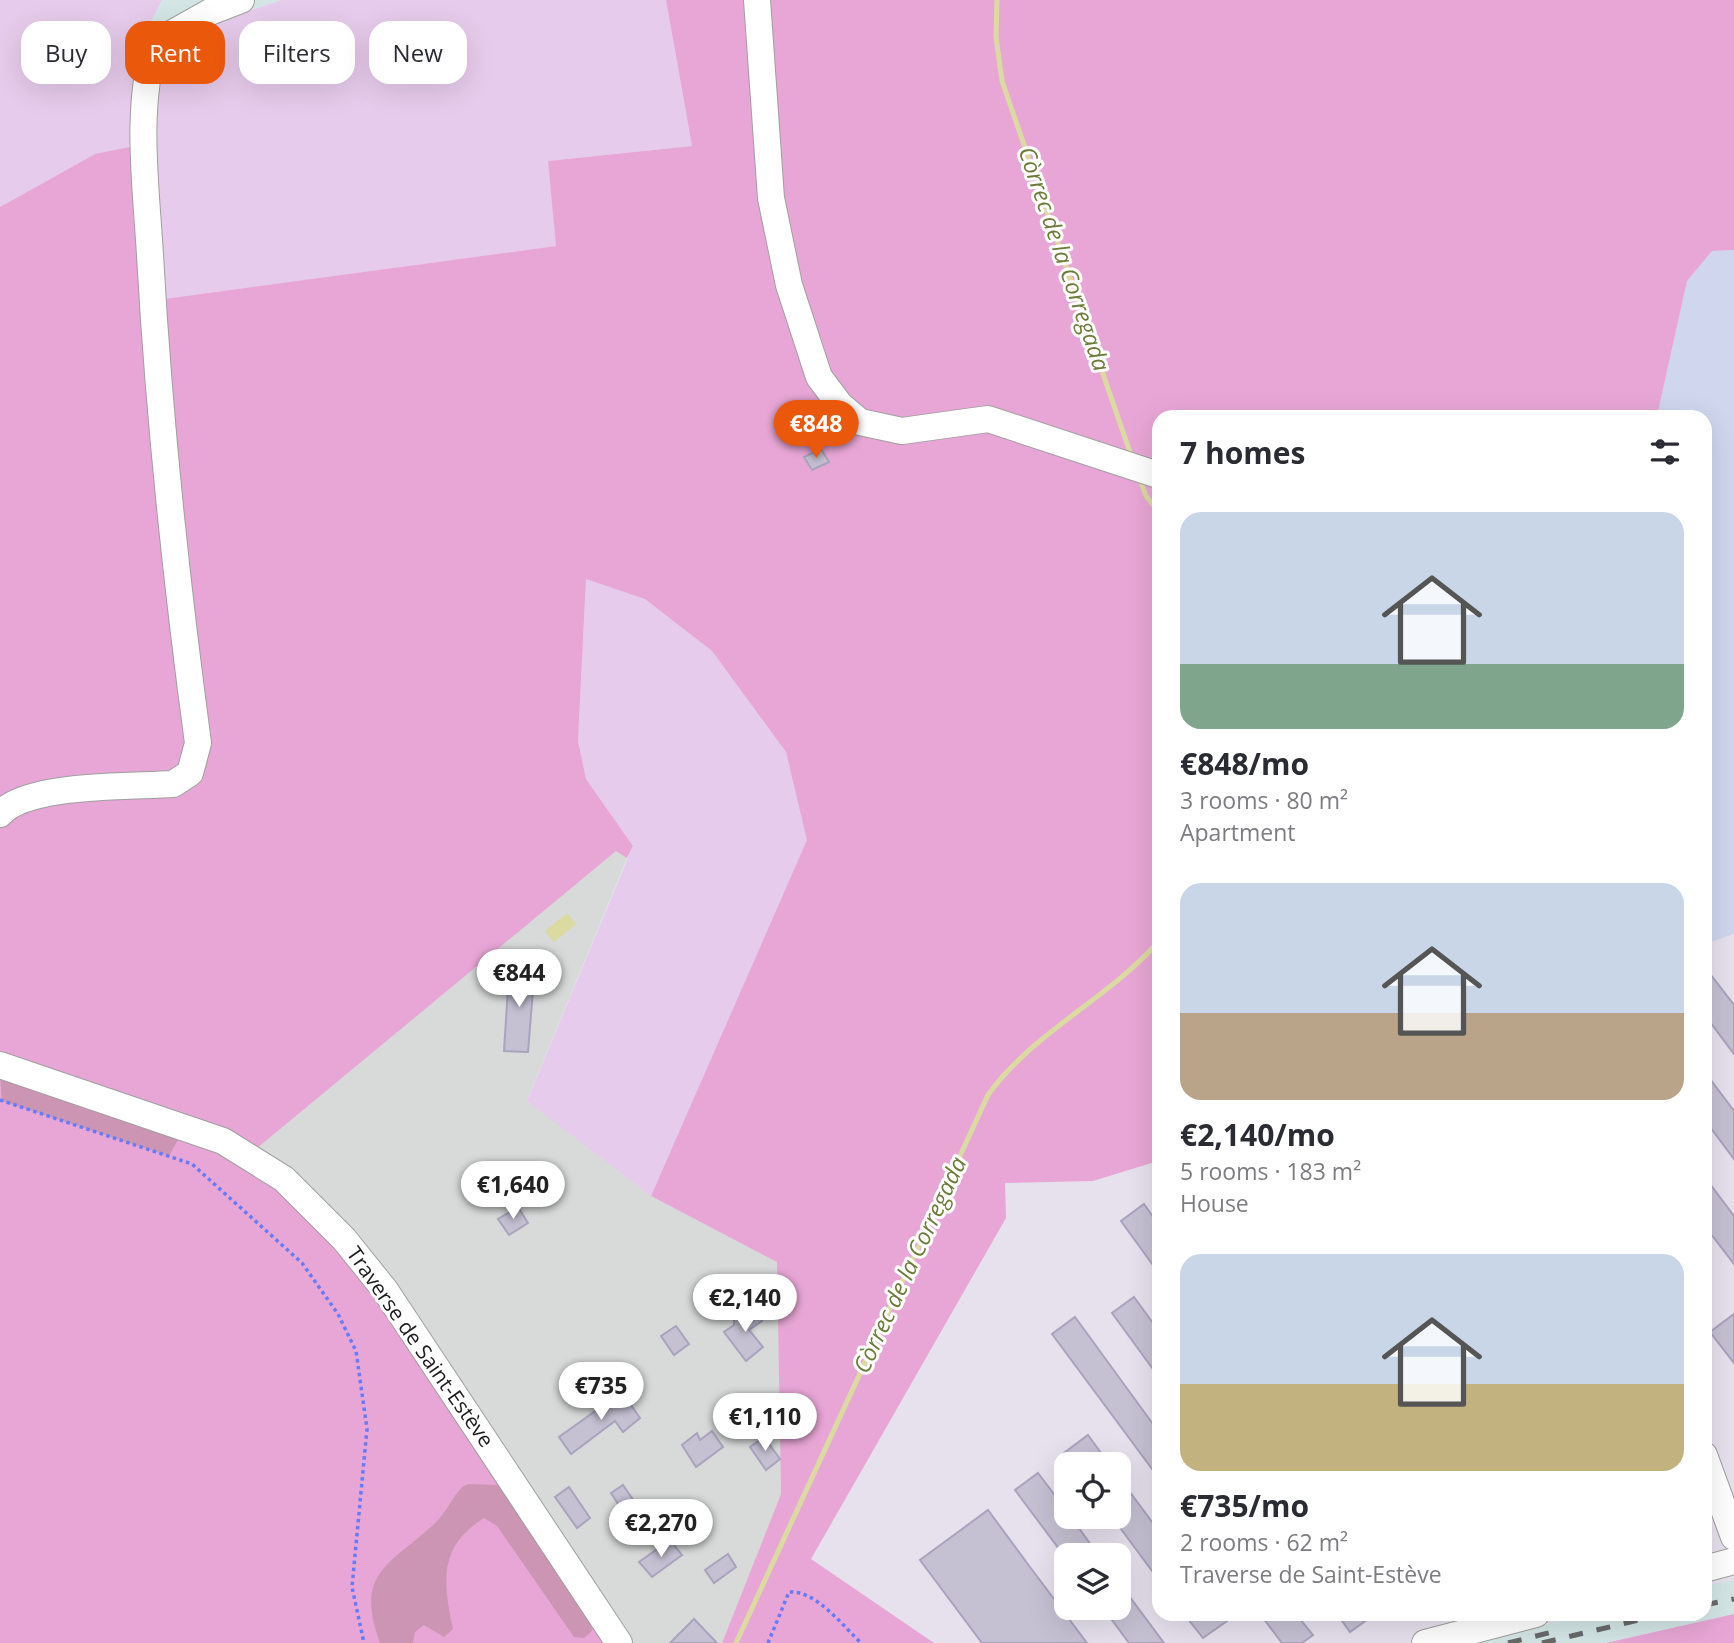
<!DOCTYPE html>
<meta charset="utf-8">
<style>
:root{--surface:#fff;--page:#f7f7f7;--text:#2b2b33;--muted:#7c7c81;--accent:#ea580c}
body{margin:0;font-family:"Open Sans",sans-serif;background:var(--page);color:var(--text);height:100vh;display:flex;flex-direction:column;font-size:26px;white-space:nowrap}
*{box-sizing:border-box;margin:0}
p{font-size:23px;color:var(--muted)}
.icon{flex:none;width:38px;height:38px;fill:none;stroke:currentColor;stroke-width:2;stroke-linecap:round;stroke-linejoin:round}
.map{position:relative;flex:1;overflow:hidden}
.sheet{position:absolute;left:1152px;top:410px;width:560px;height:1211px;display:flex;flex-direction:column;background:var(--surface);border-radius:21px;box-shadow:0 7px 28px #0002}
.sheet>*{flex:none}
.guide{position:absolute;left:21px;top:21px;width:665px;height:63px;display:flex;gap:14px}
.fabs{position:absolute;left:1054px;top:1452px;display:grid;gap:14px}
.fabs a{display:grid;place-items:center;width:77px;height:77px;border-radius:14px;background:var(--surface);box-shadow:0 7px 28px #0002;font-size:35px}
.price{position:absolute;translate:-50% -60px;padding:0 16px;border-radius:24px;background:#fff;color:#222;font-size:23px;line-height:46px;filter:drop-shadow(0 2px 4px #0008)}
.price::after{content:'';position:absolute;left:50%;top:42px;width:21px;height:16px;margin-left:-10px;background:inherit;clip-path:polygon(0 0,100% 0,50% 100%)}
.price.on{background:var(--accent);color:#fff}
ul{padding:0;list-style:none}
li{display:grid;align-content:center;gap:14px;height:371px;padding:0 28px}
li span{display:grid;place-items:center;height:217px;border-radius:21px;color:#555}
li>.icon{margin-inline-start:auto}
span .icon{width:126px;height:126px;fill:#fffc;stroke-width:1}
li b{font-size:30px}
h2{display:flex;justify-content:space-between;align-items:center;height:84px;padding:0 28px;font-size:30px}
.pill{padding:0 24px;border-radius:21px;background:var(--surface);box-shadow:0 7px 28px #0002;font-size:24px;line-height:63px}
.pill.on{background:var(--accent);color:#fff}
.map>svg:first-child{display:block}
.residential{fill:#d8d9d9}
.commercial{fill:#cfd6ee}
.industrial{fill:#d3e6e5}
.farmland{fill:#e7cbec}
.grass{fill:#e8a6d6}
.forest{fill:#cc95b3}
.water{fill:#dbdaa1}
.lines{fill:none;stroke-linecap:round;stroke-linejoin:round}
.stream{stroke:#dbdaa1;stroke-width:5}
.building{fill:#c5c1d3;stroke:#a9a3be;stroke-width:2}
.minor-casing{stroke:#9f9f9f;stroke-width:28}
.path{stroke:#667bf9;stroke-width:3.5;stroke-dasharray:3.5 3.5;stroke-linecap:butt}
.minor{stroke:#fff;stroke-width:26}
.rail{stroke:#696969;stroke-width:5;stroke-dasharray:14 14;stroke-linecap:butt}
.labels{text-anchor:middle;stroke-width:6;stroke-linejoin:round;paint-order:stroke}
.street-label{font-size:21px;fill:#1b1b1b;stroke:#fff}
.water-label{font-size:23px;font-style:italic;fill:#6b7b38;stroke:#fff}
</style>
<div class="map">
<svg width="1734" height="1643" viewBox="0 0 1734 1643">
<rect width="100%" height="100%" fill="#e6e1ed"/>
<polygon class="residential" points="616,850 627,858 527,1100 651,1196 777,1261 781,1494 722,1643 633,1643 395,1284 256,1149"/>
<polygon class="commercial" points="1734,250 1734,934 1705,944 1704,416 1657,416 1687,281 1712,251"/>
<g class="industrial">
<polygon points="162,0 282,0 147,44 151,21"/>
<polygon points="1734,1580 1734,1614 1606,1643 1474,1643 1586,1614 1704,1614 1705,1586"/>
</g>
<g class="farmland">
<polygon points="0,0 162,0 151,21 148,44 282,0 666,0 692,146 548,161 557,246 163,299 95,154 0,207"/>
<polygon points="586,578 645,599 712,651 786,752 808,840 651,1196 527,1101 633,846 586,779 578,741"/>
</g>
<g class="grass">
<polygon points="666,0 1734,0 1734,250 1712,251 1687,281 1657,416 1158,416 1158,1161 1093,1181 1005,1183 1006,1218 811,1559 934,1643 722,1643 781,1494 777,1262 651,1196 807,840 786,752 712,651 645,599 586,579 578,741 586,779 633,846 627,858 616,851 256,1149 72,1075 0,1053 0,207 95,154 155,142 164,299 556,246 548,161 692,146"/>
<polygon points="0,1075 219,1150 278,1186 337,1245 378,1296 607,1643 0,1643"/>
<polygon points="1734,1614 1734,1643 1606,1643"/>
</g>
<g class="forest">
<polygon points="0,1075 180,1136 169,1156 2,1101"/>
<path d="M468,1484L498,1485L505,1489L590,1618L592,1631L584,1638L574,1637L497,1526L484,1518C438,1547 443,1582 453,1629L444,1637L424,1625L415,1632L413,1643H380C355,1574 386,1567 432,1526C445,1515 451,1499 462,1487Z"/>
</g>
<polygon class="water" points="567,913 576,924 554,942 545,931"/>
<g class="lines">
<g class="stream">
<polyline points="997,0 996,37 1002,81 1132,458"/>
<polyline points="1139,477 1146,496 1158,511"/>
<path d="M736,1643L988,1095C1033,1032 1107,1000 1158,942"/>
</g>
</g>
<g class="building">
<polygon points="821,449 829,462 812,470 804,457"/>
<polygon points="1704,966 1734,1005 1734,1054 1704,1014"/>
<polygon points="504,971 539,974 537,991 533,990 528,1052 504,1051 508,988 502,987"/>
<polygon points="1704,1071 1734,1111 1734,1159 1704,1119"/>
<polygon points="1704,1176 1734,1216 1734,1264 1704,1225"/>
<polygon points="1144,1204 1158,1224 1158,1272 1121,1221"/>
<polygon points="518,1207 528,1223 509,1235 498,1219"/>
<polygon points="1134,1297 1158,1330 1158,1376 1112,1313"/>
<polygon points="753,1307 762,1321 749,1330 763,1347 746,1361 724,1332 734,1325 734,1318"/>
<polygon points="1734,1314 1734,1363 1710,1332"/>
<polygon points="1075,1317 1158,1431 1158,1477 1052,1334"/>
<polygon points="676,1326 689,1344 674,1355 661,1336"/>
<polygon points="622,1392 640,1418 623,1432 615,1421 571,1454 559,1437"/>
<polygon points="712,1431 723,1447 696,1467 682,1445 697,1433 700,1440"/>
<polygon points="1088,1435 1093,1442 1110,1465 1074,1465 1064,1453"/>
<polygon points="764,1437 780,1459 766,1470 750,1447"/>
<polygon points="1038,1473 1066,1510 1066,1517 1071,1517 1099,1556 1065,1557 1015,1490"/>
<polygon points="1118,1476 1158,1530 1158,1579 1118,1525"/>
<polygon points="623,1485 638,1507 626,1516 611,1493"/>
<polygon points="569,1487 590,1518 577,1528 555,1497"/>
<polygon points="988,1510 1027,1563 1087,1643 982,1643 920,1560"/>
<polygon points="670,1540 682,1555 652,1577 639,1562"/>
<polygon points="728,1554 736,1567 714,1583 705,1570"/>
<polygon points="1118,1581 1164,1643 1129,1643 1103,1608 1118,1608"/>
<polygon points="1184,1614 1237,1614 1203,1638"/>
<polygon points="1260,1614 1296,1614 1313,1635 1302,1643 1282,1643"/>
<polygon points="1337,1614 1375,1614 1350,1632"/>
<polygon points="694,1619 717,1643 670,1643"/>
</g>
<g class="lines">
<g class="minor-casing">
<g id="minor">
<polyline points="757,0 771,198 789,285 819,377 840,405 860,422 902,431 988,419 1158,475"/>
<path d="M0,814C27,783 131,787 173,784L190,773L198,743C176,580 159,418 150,255C146,186 135,110 155,43L210,12L241,0"/>
<polyline points="0,1065 223,1141 284,1179 344,1239 385,1290 619,1643"/>
<polyline points="1704,1455 1734,1537"/>
<polyline points="1704,1569 1734,1561"/>
<polyline points="1425,1643 1536,1614"/>
</g>
</g>
<g class="path">
<polyline points="0,1100 192,1164 302,1263 338,1314 356,1351 367,1429 352,1587 364,1643"/>
<path d="M768,1643L789,1592C816,1590 843,1626 861,1643"/>
</g>
<use href="#minor" class="minor"/>
<g class="rail">
<polyline points="1704,1605 1734,1599"/>
<polyline points="1508,1643 1552,1632"/>
<polyline points="1542,1643 1664,1614"/>
</g>
</g>
<g class="labels">
<g class="street-label">
<text transform="translate(420 1347) rotate(55)" y="7">Traverse de Saint-Estève</text>
</g>
<g class="water-label">
<text transform="translate(1064 259) rotate(71)" y="8">Còrrec de la Corregada</text>
<text transform="translate(910 1265) rotate(-65)" y="8">Còrrec de la Corregada</text>
</g>
</g>
</svg>
<div class="fabs">
<a><svg class="icon" aria-label="locate" viewBox="0 0 24 24"><circle cx="12" cy="12" r="6"/><path d="M12 2v4M12 18v4M2 12h4M18 12h4"/></svg></a>
<a><svg class="icon" aria-label="layers" viewBox="0 0 24 24"><path d="M12 4l9 5-9 5-9-5zM3 14l9 5 9-5"/></svg></a>
</div>
<b class="price on" style="left:816px;top:460px">€848</b>
<b class="price" style="left:519px;top:1009px">€844</b>
<b class="price" style="left:513px;top:1221px">€1,640</b>
<b class="price" style="left:745px;top:1334px">€2,140</b>
<b class="price" style="left:601px;top:1422px">€735</b>
<b class="price" style="left:765px;top:1453px">€1,110</b>
<b class="price" style="left:661px;top:1559px">€2,270</b>
<div class="guide">
<a class="pill">Buy</a>
<a class="pill on">Rent</a>
<a class="pill">Filters</a>
<a class="pill">New</a>
</div>
<section class="sheet">
<h2>7 homes<svg class="icon" aria-label="filters" viewBox="0 0 24 24"><path d="M4 7h16M4 17h16"/><circle cx="9" cy="7" r="2"/><circle cx="15" cy="17" r="2"/></svg></h2>
<ul>
<li><span style="background:linear-gradient(#c9d6e8 70%,#7fa58c 0)"><svg class="icon" aria-label="home" viewBox="0 0 24 24"><path d="M3 11l9-7 9 7M6 9v11h12V9"/></svg></span><div><b>€848/mo</b><p>3 rooms · 80 m²</p><p>Apartment</p></div></li>
<li><span style="background:linear-gradient(#c9d6e8 60%,#b9a48a 0)"><svg class="icon" aria-label="home" viewBox="0 0 24 24"><path d="M3 11l9-7 9 7M6 9v11h12V9"/></svg></span><div><b>€2,140/mo</b><p>5 rooms · 183 m²</p><p>House</p></div></li>
<li><span style="background:linear-gradient(#c9d6e8 60%,#c2b280 0)"><svg class="icon" aria-label="home" viewBox="0 0 24 24"><path d="M3 11l9-7 9 7M6 9v11h12V9"/></svg></span><div><b>€735/mo</b><p>2 rooms · 62 m²</p><p>Traverse de Saint-Estève</p></div></li>
</ul>
</section>
</div>
